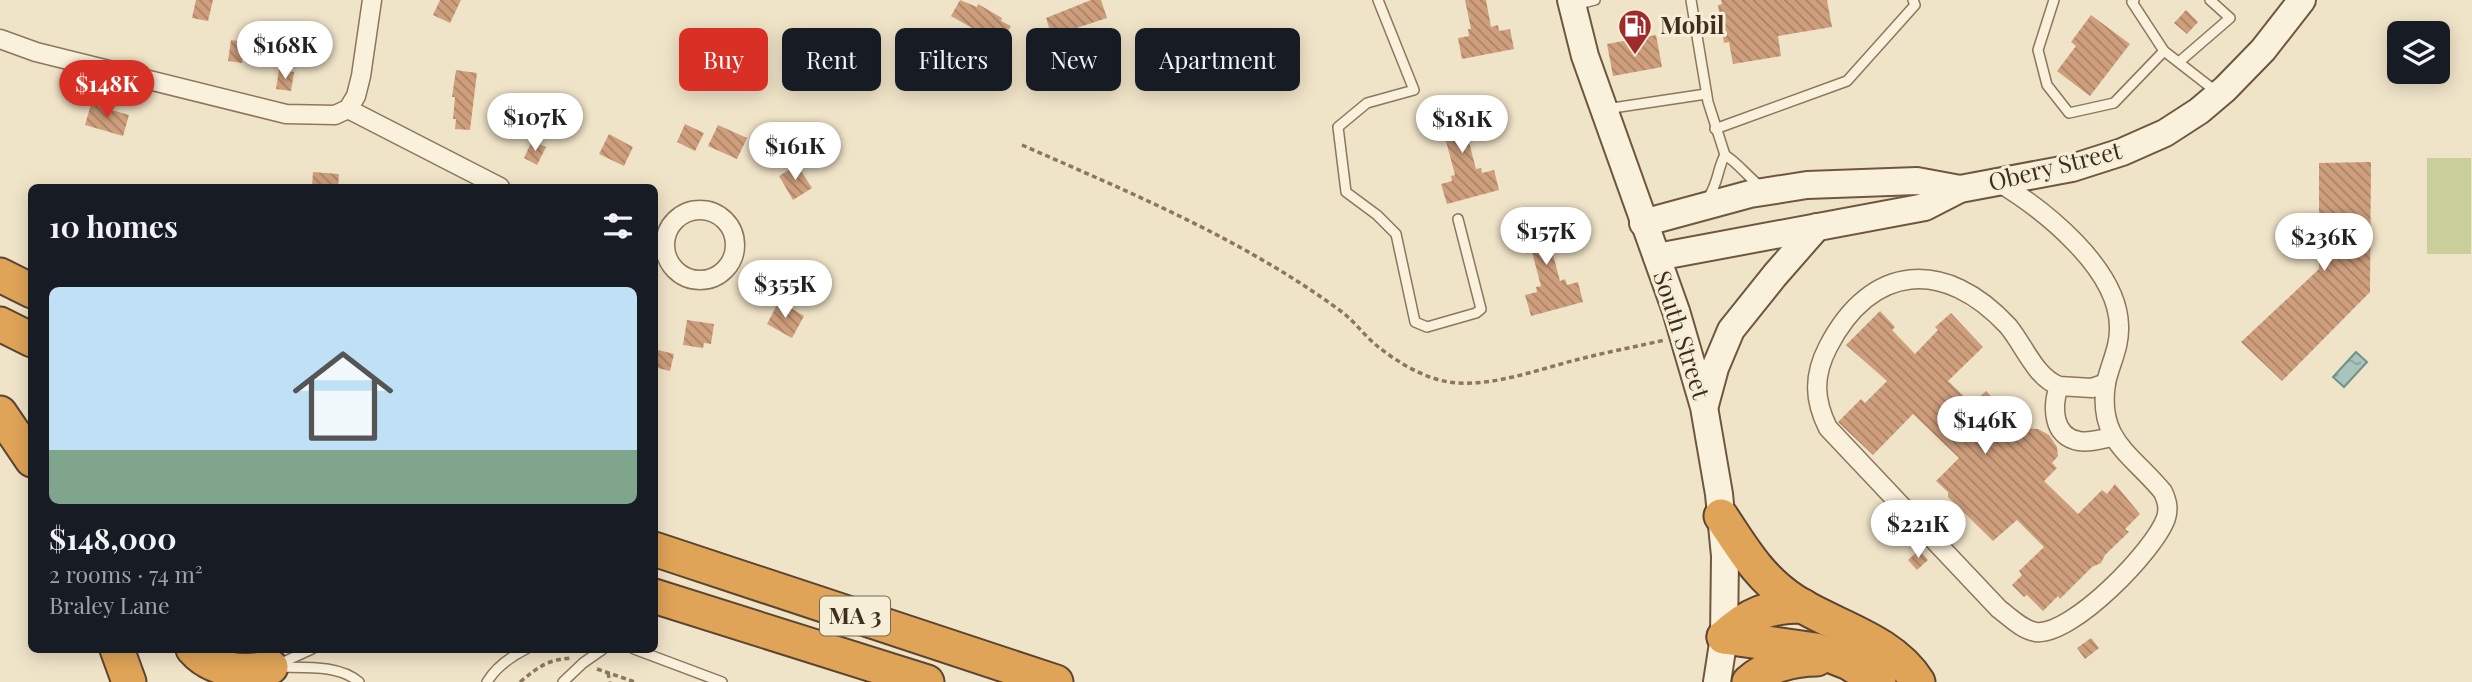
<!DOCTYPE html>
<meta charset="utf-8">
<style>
:root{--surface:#171b24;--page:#242831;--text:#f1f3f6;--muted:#9ea1a6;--accent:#d93025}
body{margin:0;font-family:"Playfair Display",serif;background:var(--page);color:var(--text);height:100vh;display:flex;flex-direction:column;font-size:26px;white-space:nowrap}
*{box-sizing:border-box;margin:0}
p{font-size:23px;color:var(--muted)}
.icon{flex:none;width:38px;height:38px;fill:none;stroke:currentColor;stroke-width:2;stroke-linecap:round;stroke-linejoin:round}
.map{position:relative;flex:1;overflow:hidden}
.sheet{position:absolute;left:28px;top:184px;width:630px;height:469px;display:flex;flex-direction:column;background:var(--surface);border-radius:10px;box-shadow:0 4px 18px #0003}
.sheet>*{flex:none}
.guide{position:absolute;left:679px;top:28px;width:665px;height:63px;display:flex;gap:14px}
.fabs{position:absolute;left:2387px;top:21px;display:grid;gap:14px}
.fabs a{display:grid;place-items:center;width:63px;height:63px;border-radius:10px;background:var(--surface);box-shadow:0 4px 18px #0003;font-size:35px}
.price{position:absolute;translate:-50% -60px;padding:0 16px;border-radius:24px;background:#fff;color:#222;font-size:23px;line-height:46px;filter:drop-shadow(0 2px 4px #0008)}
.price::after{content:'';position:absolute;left:50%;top:42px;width:21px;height:16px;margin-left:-10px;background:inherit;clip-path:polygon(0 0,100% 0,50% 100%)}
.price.current{background:var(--accent);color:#fff}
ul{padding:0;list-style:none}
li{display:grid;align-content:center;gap:14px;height:371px;padding:0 21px}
li span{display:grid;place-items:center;height:217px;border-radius:10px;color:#555}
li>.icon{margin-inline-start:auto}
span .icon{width:126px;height:126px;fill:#fffc;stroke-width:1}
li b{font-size:30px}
h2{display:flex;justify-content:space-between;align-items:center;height:84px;padding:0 21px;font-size:30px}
.chip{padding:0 24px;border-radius:10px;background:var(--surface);box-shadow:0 4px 18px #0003;font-size:24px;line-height:63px}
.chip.current{background:var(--accent);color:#fff}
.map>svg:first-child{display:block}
.park{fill:#c9cf9b}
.water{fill:url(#water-ripples);stroke:#6f938a;stroke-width:2}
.building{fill:url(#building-back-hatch)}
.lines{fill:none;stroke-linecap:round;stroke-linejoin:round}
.lane-casing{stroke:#8d765c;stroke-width:12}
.street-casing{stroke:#8d765c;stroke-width:21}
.secondary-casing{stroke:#6f573f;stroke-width:30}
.highway-casing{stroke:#5b4430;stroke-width:37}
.path{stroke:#8d765c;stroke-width:3.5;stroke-dasharray:5 3.5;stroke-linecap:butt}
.lane{stroke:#faf1dc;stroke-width:9}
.street{stroke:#faf1dc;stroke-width:18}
.secondary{stroke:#faf1dc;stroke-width:26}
.highway{stroke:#e0a458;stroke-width:33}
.labels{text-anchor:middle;stroke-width:6;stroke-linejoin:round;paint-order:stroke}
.shield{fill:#f7eed8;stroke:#756857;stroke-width:2}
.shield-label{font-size:23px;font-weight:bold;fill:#3d2e20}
.poi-label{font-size:24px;font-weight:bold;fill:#3d2e20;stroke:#f7eed8;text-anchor:start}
.street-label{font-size:24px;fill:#3d2e20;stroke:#f7eed8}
</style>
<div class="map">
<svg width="2472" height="682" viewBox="0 0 2472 682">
<defs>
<pattern id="water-ripples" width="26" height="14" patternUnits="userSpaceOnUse" patternTransform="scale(1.75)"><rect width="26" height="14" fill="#a9c4bc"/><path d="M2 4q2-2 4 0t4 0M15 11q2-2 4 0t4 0" fill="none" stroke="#8ba098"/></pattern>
<pattern id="building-back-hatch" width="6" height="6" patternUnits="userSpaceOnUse" patternTransform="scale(1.75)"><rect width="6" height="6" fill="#cf9f7d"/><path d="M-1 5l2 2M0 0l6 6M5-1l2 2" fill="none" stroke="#a98266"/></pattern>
</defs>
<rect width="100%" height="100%" fill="#f0e4c8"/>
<rect class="park" x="2427" y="158" width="44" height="96"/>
<polygon class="water" points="2356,352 2367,362 2344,387 2333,377"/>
<g class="building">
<polygon points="196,0 213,0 208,21 192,18"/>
<polygon points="440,0 461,0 450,23 433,15"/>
<polygon points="960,0 977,7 978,4 1002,18 1001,21 1011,26 1004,38 993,32 990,38 951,16"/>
<polygon points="1091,0 1101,0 1107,18 1052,36 1046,18"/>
<polygon points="1465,0 1486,0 1491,27 1498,25 1499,31 1510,29 1514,49 1462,59 1458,38 1469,36 1468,29 1471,29"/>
<polygon points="1721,0 1827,0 1832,27 1778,36 1781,56 1733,64 1729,42 1724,43 1718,5 1722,4"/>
<polygon points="2186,10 2198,22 2187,34 2174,23"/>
<polygon points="2091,15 2130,44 2090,96 2057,71 2076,46 2071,42"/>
<polygon points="1656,35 1662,67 1613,76 1607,44"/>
<polygon points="231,40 244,42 242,63 228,61"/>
<polygon points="740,43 760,49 754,70 734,64"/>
<polygon points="279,70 294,72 291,91 276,89"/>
<polygon points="456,70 477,73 470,130 455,129 456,119 453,119 455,97 452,97"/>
<polygon points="91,104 129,115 123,136 85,125"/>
<polygon points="1475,105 1481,126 1470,129 1472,134 1467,135 1476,169 1481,168 1482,173 1494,170 1499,190 1447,204 1441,184 1452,181 1451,176 1455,175 1446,141 1444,141 1442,135 1430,138 1425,119"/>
<polygon points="685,124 704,133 695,151 677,142"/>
<polygon points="718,125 747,138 737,159 708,146"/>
<polygon points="609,134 633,147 624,166 599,154"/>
<polygon points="532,141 546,147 537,165 524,158"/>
<polygon points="2371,162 2370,292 2282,381 2241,342 2319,269 2319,163"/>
<polygon points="797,165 812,188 793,200 779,176"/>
<polygon points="313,172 339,174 338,187 312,187"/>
<polygon points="1559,217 1565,237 1554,241 1555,245 1551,247 1560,281 1565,279 1567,285 1578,282 1583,302 1531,316 1525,295 1537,292 1536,287 1541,286 1532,252 1527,254 1525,247 1514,250 1509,230"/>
<polygon points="779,301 804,316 792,338 767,324"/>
<polygon points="1880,311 1895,327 1892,330 1915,354 1938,330 1935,327 1951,313 1983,347 1948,381 1972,404 1986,391 2021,428 2038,429 2049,435 2057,447 2058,456 2052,463 2057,468 2044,481 2078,514 2102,490 2107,494 2115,484 2140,514 2125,529 2129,532 2105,555 2101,563 2092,567 2060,599 2058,596 2043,611 2027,595 2024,597 2012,585 2022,575 2019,571 2044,547 2017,520 1993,541 1948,497 1948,492 1936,481 1959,458 1913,414 1873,455 1838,422 1861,399 1865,403 1887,381 1846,345"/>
<polygon points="687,320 714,324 711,344 704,343 703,348 683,345"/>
<polygon points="654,349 674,354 670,371 654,367"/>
<polygon points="1919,550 1928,560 1917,570 1908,560"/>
<polygon points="2091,638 2099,648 2085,659 2077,648"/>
</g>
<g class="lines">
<g class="lane-casing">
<g id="lane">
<polyline points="1378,0 1414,90 1367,103 1338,127 1346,192 1377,215 1396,234 1415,322 1427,327 1476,313 1481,309 1458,219"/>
<path d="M1691,0L1708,102L1725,155C1738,163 1747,176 1760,186"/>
<polyline points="2054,0 2038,50 2047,85 2069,113 2114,103 2164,51"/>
<polyline points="2134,0 2132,2 2164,51 2218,93"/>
<polyline points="1574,5 1595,0"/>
<polyline points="2179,62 2230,18 2210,0"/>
<polyline points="1606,109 1706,94"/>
<polyline points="1715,129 1847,81 1915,5 1913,0"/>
<path d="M1708,198C1719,182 1717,169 1725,155"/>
<polyline points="634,649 722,682"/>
<polyline points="279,664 312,649"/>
<path d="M277,667C303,668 338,664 359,682"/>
<path d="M487,682C496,667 510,657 526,649"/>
<polyline points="563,682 583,663 603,649"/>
</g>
</g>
<g class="street-casing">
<g id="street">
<polyline points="0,39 36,52 286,114 335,115 348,109 356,96 361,76 372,0"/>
<polyline points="348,109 500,187"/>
<path d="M1998,182C2043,209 2118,268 2119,326C2120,347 2110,364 2106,383"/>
<circle cx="700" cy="245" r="35"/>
<path d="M2059,386L2092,388L2106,383C2097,441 2132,454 2163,492C2167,501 2169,508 2166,518C2155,550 2072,636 2036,632C2022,630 2010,617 1999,609L1828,428C1814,400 1813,376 1828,347C1871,263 1945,258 2008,326C2024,345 2035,377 2059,386C2052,406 2052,437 2079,441C2090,443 2101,439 2112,437"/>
</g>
</g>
<g class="secondary-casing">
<g id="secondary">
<polyline points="1571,0 1585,56 1676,311 1704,407 1719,494 1725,556 1724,637 1717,682"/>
<polyline points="1643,223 1750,194 1807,185 1917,181 1960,189"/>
<polyline points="1657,257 1925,207 1960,189 2072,168 2122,152 2165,133 2199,111 2225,89 2263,50 2302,0"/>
<polyline points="1705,405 1715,368 1731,330 1775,275 1817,227"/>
</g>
</g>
<g class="highway-casing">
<g id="highway">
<polyline points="0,275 32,291"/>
<polyline points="0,324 32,340"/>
<polyline points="0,413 32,460"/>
<path d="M1721,516C1743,549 1759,578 1794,601C1834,627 1891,639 1918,682"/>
<polyline points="654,549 1056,682"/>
<polyline points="654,596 927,682"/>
<polyline points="1724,637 1816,650 1849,663 1879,682"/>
<path d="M1724,637C1748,614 1769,606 1803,606"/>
<polyline points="117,649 129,682"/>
<path d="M193,649C212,671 244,674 271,667"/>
<path d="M1749,682C1767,666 1793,659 1817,659"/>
</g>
</g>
<g class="path">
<path d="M1022,145C1131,193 1245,240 1342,312C1355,322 1364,335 1376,345C1398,363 1428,381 1457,383C1496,385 1534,371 1572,361C1602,353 1634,347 1665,340"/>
<polyline points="597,669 635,682"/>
<polyline points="608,673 610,682"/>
<path d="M520,682C538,667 547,660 571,658"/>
</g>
<use href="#lane" class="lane"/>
<use href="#street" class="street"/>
<use href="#secondary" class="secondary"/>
<use href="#highway" class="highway"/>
</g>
<defs>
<g id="fuel-pin" transform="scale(1.75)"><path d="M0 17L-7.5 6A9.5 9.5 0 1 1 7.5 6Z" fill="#9e2a2b" stroke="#f7eed8"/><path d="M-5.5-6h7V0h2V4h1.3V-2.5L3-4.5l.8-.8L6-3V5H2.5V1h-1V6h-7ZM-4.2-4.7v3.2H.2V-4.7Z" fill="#fff"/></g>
</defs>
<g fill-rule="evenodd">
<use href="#fuel-pin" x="1635" y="26"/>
</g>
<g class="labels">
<rect class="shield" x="820" y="596.5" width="70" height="39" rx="5"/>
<g class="shield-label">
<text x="855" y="624">MA 3</text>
</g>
<g class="poi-label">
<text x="1660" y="34">Mobil</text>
</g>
<g class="street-label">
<text transform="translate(2055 167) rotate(-14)" y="8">Obery Street</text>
<text transform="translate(1681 335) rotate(72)" y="8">South Street</text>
</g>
</g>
</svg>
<div class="fabs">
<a><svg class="icon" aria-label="layers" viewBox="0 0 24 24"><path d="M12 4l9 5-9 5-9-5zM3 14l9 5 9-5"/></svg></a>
</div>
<b class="price" style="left:285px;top:81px">$168K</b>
<b class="price current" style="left:107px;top:120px">$148K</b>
<b class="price" style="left:535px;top:153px">$107K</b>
<b class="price" style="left:1462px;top:155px">$181K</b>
<b class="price" style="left:795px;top:182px">$161K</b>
<b class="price" style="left:1546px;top:267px">$157K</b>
<b class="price" style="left:2324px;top:273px">$236K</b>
<b class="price" style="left:785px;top:320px">$355K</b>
<b class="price" style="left:1985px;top:456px">$146K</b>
<b class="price" style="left:1918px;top:560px">$221K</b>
<div class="guide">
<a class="chip current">Buy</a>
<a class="chip">Rent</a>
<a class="chip">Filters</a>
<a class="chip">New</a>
<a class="chip">Apartment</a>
</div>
<section class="sheet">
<h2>10 homes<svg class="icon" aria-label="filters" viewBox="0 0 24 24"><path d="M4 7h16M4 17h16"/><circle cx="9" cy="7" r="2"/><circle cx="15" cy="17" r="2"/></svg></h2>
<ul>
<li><span style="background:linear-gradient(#bfe0f5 75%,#7fa58c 0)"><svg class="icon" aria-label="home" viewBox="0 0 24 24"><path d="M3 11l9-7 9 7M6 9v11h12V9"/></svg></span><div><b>$148,000</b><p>2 rooms · 74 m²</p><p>Braley Lane</p></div></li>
</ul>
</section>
</div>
